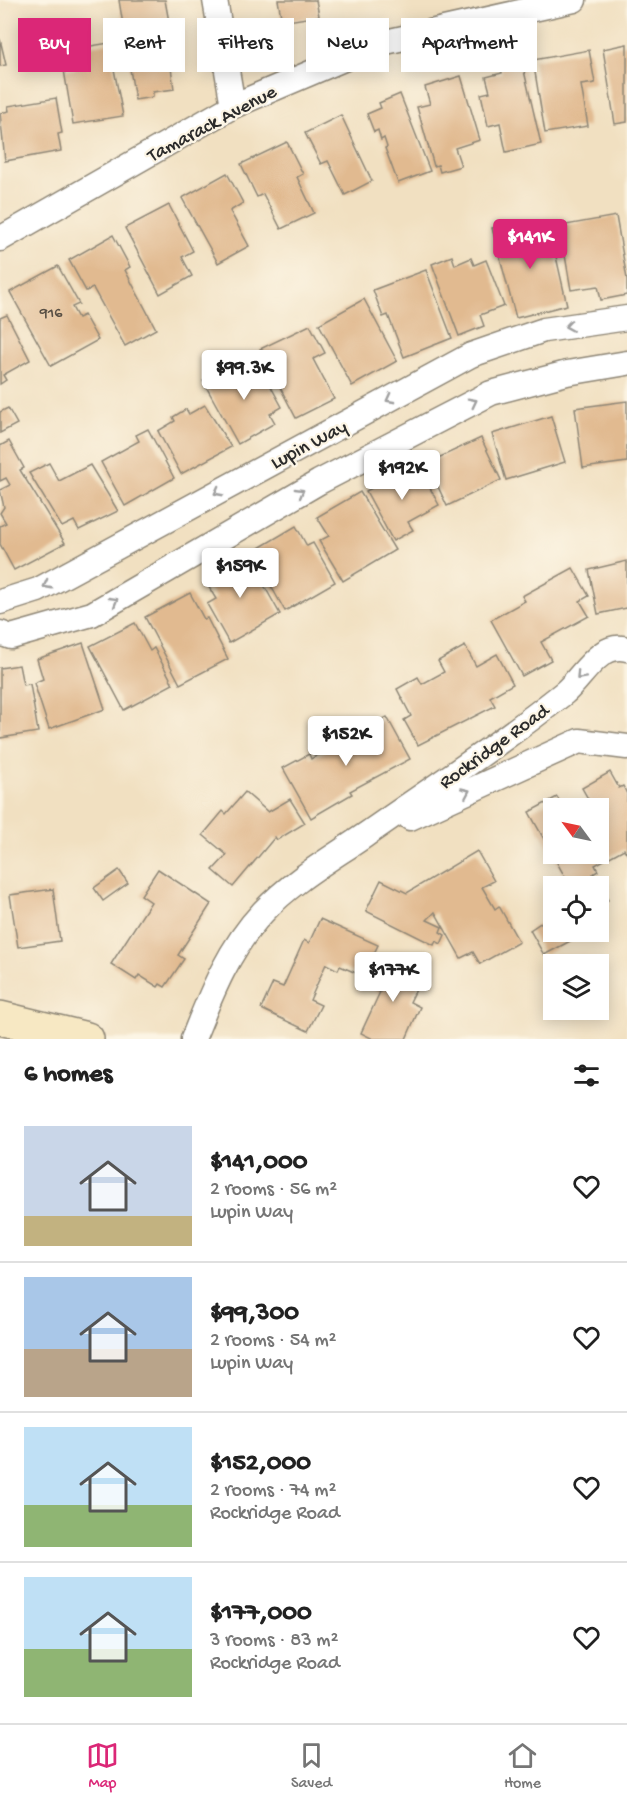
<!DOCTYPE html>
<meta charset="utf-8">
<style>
:root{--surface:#fff;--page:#f6f6f6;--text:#222;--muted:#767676;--line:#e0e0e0;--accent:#db2777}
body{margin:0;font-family:"Gochi Hand",sans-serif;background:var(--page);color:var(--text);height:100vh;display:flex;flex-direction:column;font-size:22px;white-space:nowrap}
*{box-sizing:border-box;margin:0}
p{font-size:20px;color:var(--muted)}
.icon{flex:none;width:33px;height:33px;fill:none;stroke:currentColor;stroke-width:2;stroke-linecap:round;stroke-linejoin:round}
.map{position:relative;height:1039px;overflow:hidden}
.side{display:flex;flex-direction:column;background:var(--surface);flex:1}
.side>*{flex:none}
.guide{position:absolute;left:18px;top:18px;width:591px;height:54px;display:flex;gap:12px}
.needle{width:39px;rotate:303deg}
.buttons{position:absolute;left:543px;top:798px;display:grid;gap:12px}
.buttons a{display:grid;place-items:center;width:66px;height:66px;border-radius:0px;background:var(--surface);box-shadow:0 3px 15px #0003;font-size:30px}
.price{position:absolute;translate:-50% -51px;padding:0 14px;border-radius:6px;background:#fff;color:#222;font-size:20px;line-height:39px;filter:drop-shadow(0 2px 3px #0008)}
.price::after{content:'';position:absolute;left:50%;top:36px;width:18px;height:14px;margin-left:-9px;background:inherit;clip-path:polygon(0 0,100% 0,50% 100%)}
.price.current{background:var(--accent);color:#fff}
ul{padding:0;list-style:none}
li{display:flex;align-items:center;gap:18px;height:150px;padding:0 24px}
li+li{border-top:2px solid var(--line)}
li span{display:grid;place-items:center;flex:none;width:168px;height:120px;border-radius:0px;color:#555}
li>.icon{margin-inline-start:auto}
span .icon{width:72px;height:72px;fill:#fffc;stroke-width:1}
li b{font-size:26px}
h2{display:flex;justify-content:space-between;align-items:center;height:72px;padding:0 24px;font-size:26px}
.pill{padding:0 21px;border-radius:0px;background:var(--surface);box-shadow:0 3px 15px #0003;font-size:21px;line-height:54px}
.pill.current{background:var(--accent);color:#fff}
.menu{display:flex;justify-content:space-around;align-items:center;height:84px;border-top:2px solid var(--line);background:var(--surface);font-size:16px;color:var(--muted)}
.menu a{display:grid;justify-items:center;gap:3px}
.menu .current{color:var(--accent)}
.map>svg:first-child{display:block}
.building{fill:#e1ba90}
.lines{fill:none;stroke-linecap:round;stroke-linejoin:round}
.minor-casing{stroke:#8e8676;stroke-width:27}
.secondary-casing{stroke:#8e8676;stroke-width:36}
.minor{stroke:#fff;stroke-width:24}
.secondary{stroke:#f7e8c3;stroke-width:33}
.oneway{stroke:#a0a0a0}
.labels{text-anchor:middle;stroke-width:4.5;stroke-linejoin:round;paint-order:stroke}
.number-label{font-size:16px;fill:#584f44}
.street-label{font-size:20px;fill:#2b2b2b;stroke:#fcf5e5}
</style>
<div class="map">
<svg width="627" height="1039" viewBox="0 0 627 1039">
<rect width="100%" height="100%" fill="#fcf5e5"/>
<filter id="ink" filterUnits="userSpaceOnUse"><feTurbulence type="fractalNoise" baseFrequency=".0167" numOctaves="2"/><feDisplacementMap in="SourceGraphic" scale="12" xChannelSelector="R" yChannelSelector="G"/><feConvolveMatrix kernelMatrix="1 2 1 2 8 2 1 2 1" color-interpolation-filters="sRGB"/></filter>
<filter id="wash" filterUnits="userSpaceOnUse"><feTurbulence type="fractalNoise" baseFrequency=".008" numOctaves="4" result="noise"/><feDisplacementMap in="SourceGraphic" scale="24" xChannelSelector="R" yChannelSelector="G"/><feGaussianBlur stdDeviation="1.35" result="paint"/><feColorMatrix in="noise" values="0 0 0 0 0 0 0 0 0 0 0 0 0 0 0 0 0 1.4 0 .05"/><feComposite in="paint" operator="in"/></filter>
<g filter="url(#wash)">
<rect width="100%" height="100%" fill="#f1e0c1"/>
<g id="blocks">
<g class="building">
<polygon points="119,0 165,0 169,22 160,24 163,42 160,42 166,62 170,61 174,89 153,92 153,97 135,100"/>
<polygon points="278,0 316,0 319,16 282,22"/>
<polygon points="0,39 6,65 0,66"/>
<polygon points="109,43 123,116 73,124 64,70 76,69 72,49"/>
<polygon points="627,44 627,122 615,124 603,49"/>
<polygon points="589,50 595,83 581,85 588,126 545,133 533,60"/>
<polygon points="522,62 541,144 506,152 500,123 488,126 481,94 490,92 486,77 502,73 501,67"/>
<polygon points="461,76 480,140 455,148 461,166 440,172 438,165 434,166 417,107 430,104 425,87"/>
<polygon points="400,94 430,171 398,183 385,148 387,147 384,138 381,140 378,130 374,132 367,114 381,108 379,103"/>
<polygon points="56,98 62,133 58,134 61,151 5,161 0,113 9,111 8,106"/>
<polygon points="341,115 372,181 345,195 328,161 321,164 305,133"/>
<polygon points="287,142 303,174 297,177 314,213 281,229 263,194 257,197 241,164"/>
<polygon points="227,173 243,203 230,211 249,246 218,263 182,198"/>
<polygon points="169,205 193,251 182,257 192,276 160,294 125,228"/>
<polygon points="616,216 627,279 627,295 601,300 598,286 571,290 560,226"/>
<polygon points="516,221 521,238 550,230 567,305 516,318 492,228"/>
<polygon points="113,235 130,267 125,270 156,329 125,346 93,288 86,291 69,260"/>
<polygon points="452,256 455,265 471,258 474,265 486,260 504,306 480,315 484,326 459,336 432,264"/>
<polygon points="58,266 79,304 72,307 78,318 84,315 98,340 51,366 10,292"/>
<polygon points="426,270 452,338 404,357 388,315 383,317 373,290"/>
<polygon points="364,299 397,361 352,386 319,324"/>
<polygon points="7,315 30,360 3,375 6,380 0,384 0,318"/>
<polygon points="310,325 325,353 313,359 334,399 296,418 260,349"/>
<polygon points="258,363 282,407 270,414 275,423 238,444 203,381 224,369 229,377 235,374 238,380 245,376 243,372"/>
<polygon points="627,401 627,462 583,468 575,408"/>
<polygon points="205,405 231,447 181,474 158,431 175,421 173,417 186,409 189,414"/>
<polygon points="8,408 17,424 0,433 0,412"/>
<polygon points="551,416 565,462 506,480 492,434"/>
<polygon points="148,429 174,478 125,506 101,462 139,441 136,435"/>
<polygon points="481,438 501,480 447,506 427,463"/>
<polygon points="9,441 24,468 20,470 65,543 14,570 0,544 0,526 6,523 0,513 4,507 0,490 10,485 6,478 0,481 0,446"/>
<polygon points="49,463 59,481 90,465 118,511 79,530 74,521 62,527 29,473"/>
<polygon points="417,464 439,505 408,522 413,530 393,541 366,491"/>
<polygon points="360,492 395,550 343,581 319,541 329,536 317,517"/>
<polygon points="296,526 307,546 313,543 335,582 285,611 252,552"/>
<polygon points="247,555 280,614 229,643 207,604 216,599 204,579"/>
<polygon points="627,561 627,608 598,614 589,570"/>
<polygon points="573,568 589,596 580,601 589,616 541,642 551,660 522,676 491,620 525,601 522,596"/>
<polygon points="190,593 204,619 207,618 228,659 180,684 145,617"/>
<polygon points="135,623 150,651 154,648 173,684 124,710 90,646"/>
<polygon points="83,643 105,709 49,729 34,683 43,679 37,659"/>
<polygon points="465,646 476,666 497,654 513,684 490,697 495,706 418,745 404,720 411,716 397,689 418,677 422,684 444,672 438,661"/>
<polygon points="19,665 23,685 30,684 38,732 0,738 0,668"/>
<polygon points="387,717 410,759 350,791 352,794 311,818 283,768 309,754 311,759"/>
<polygon points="610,772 619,788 623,786 627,794 627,854 624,849 595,865 598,871 593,874 608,900 598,906 598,886 570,886 529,812 557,797 564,808 554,808 554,854 598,854 598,808 582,808 591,804 582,788"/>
<polygon points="245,792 268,812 290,799 305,823 277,840 275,837 233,887 213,870 227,855 203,835 223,811 226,814"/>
<polygon points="477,851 494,881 482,887 495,909 499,906 519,942 480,964 473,952 461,958 435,912 427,920 442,927 440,932 445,935 441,944 436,941 434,945 366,911 381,880 407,893"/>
<polygon points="158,869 211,904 178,955 184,959 165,987 160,984 158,987 139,975 136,980 111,964 151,902 141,895"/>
<polygon points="119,870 128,883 103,901 94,888"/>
<polygon points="53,889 60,941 18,947 10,895"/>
<polygon points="554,914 554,932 587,932 544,955 530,930"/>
<polygon points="320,919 378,945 363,976 340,966 338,970 326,964 310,1000 321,1005 308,1031 261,1009 273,983 283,987 304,940 309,943"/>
<polygon points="383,959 422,977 410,1002 420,1007 406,1039 373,1039 361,1033 380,992 370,988"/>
</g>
</g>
</g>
<g filter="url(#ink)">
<use href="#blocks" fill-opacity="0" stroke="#8e8676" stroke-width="1.5"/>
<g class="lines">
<g class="minor-casing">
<g id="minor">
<polyline points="215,0 233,106"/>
<polyline points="0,239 233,106 381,43 574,0"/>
<polyline points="0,602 38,590 471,355 544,330 627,318"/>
<polyline points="0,633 11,637 92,614 319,482 491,393 567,373 627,363"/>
<polyline points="410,818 579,741 627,747"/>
<path d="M193,1039C211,994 229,948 263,912C292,881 329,860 364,836C431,789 500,744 564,693C582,678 600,641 627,649"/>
</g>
</g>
<g class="secondary-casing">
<polyline id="secondary" points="0,1018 87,1039"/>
</g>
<use href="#minor" class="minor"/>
<use href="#secondary" class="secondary"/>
</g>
<defs><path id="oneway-chevron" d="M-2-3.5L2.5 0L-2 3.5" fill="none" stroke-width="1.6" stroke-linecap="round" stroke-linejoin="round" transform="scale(1.5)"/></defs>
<g class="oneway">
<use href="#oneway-chevron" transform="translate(569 326) rotate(171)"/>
<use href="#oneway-chevron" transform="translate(390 399) rotate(152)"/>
<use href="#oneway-chevron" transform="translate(473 402) rotate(-27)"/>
<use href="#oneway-chevron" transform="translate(218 492) rotate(152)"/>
<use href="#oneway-chevron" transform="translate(300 492) rotate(-30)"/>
<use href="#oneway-chevron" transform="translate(47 585) rotate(152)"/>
<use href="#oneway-chevron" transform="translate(114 601) rotate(-30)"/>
<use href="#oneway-chevron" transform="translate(580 676) rotate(133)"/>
<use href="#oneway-chevron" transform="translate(466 792) rotate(-24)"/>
</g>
</g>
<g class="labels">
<g class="number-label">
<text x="51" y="317">916</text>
</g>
<g class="street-label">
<text transform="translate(211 122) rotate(-28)" y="7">Tamarack Avenue</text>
<text transform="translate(308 443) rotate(-28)" y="7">Lupin Way</text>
<text transform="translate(493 745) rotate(-36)" y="7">Rockridge Road</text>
</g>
</g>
</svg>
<div class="buttons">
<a><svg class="needle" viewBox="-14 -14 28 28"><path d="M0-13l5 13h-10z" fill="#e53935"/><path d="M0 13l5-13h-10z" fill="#767676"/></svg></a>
<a><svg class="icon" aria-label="locate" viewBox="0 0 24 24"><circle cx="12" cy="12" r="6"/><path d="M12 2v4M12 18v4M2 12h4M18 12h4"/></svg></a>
<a><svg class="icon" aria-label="layers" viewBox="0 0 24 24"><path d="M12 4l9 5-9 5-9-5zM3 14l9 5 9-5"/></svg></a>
</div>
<b class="price current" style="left:530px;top:270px">$141K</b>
<b class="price" style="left:244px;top:401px">$99.3K</b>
<b class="price" style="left:402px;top:501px">$192K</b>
<b class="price" style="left:240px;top:599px">$159K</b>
<b class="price" style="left:346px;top:767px">$152K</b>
<b class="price" style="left:393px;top:1003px">$177K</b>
<div class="guide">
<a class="pill current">Buy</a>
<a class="pill">Rent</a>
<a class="pill">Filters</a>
<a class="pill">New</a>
<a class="pill">Apartment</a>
</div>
</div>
<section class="side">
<h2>6 homes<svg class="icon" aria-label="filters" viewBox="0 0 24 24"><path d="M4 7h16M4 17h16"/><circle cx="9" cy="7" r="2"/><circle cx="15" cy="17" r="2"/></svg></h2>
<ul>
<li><span style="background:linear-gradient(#c9d6e8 75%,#c2b280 0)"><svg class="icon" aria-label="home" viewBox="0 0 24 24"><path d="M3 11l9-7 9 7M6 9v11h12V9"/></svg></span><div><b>$141,000</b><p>2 rooms · 56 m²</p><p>Lupin Way</p></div><svg class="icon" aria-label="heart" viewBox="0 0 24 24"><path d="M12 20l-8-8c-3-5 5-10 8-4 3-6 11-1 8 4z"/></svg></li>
<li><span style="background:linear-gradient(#a9c7e8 60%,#b9a48a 0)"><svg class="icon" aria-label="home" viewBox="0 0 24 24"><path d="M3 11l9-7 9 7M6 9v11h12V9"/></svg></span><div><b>$99,300</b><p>2 rooms · 54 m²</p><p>Lupin Way</p></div><svg class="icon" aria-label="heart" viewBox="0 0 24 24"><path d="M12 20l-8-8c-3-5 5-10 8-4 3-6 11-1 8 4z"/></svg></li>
<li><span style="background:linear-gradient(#bfe0f5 65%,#8fb573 0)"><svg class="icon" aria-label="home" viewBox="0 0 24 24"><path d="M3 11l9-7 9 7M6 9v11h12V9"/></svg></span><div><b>$152,000</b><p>2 rooms · 74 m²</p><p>Rockridge Road</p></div><svg class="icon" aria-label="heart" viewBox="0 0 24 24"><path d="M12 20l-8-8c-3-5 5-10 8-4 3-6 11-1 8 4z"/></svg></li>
<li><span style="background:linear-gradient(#bfe0f5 60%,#8fb573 0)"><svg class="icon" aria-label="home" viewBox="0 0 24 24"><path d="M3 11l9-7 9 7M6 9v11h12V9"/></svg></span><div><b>$177,000</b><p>3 rooms · 83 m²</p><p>Rockridge Road</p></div><svg class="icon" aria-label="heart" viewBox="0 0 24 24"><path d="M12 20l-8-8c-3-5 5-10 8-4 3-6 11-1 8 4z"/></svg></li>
</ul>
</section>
<nav class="menu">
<a class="current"><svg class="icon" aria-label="map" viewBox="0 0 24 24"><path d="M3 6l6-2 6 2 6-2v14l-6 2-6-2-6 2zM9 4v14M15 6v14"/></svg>Map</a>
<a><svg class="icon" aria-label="saved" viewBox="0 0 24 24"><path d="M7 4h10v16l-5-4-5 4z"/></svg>Saved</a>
<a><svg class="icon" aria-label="home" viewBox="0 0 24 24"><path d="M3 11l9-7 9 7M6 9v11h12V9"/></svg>Home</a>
</nav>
